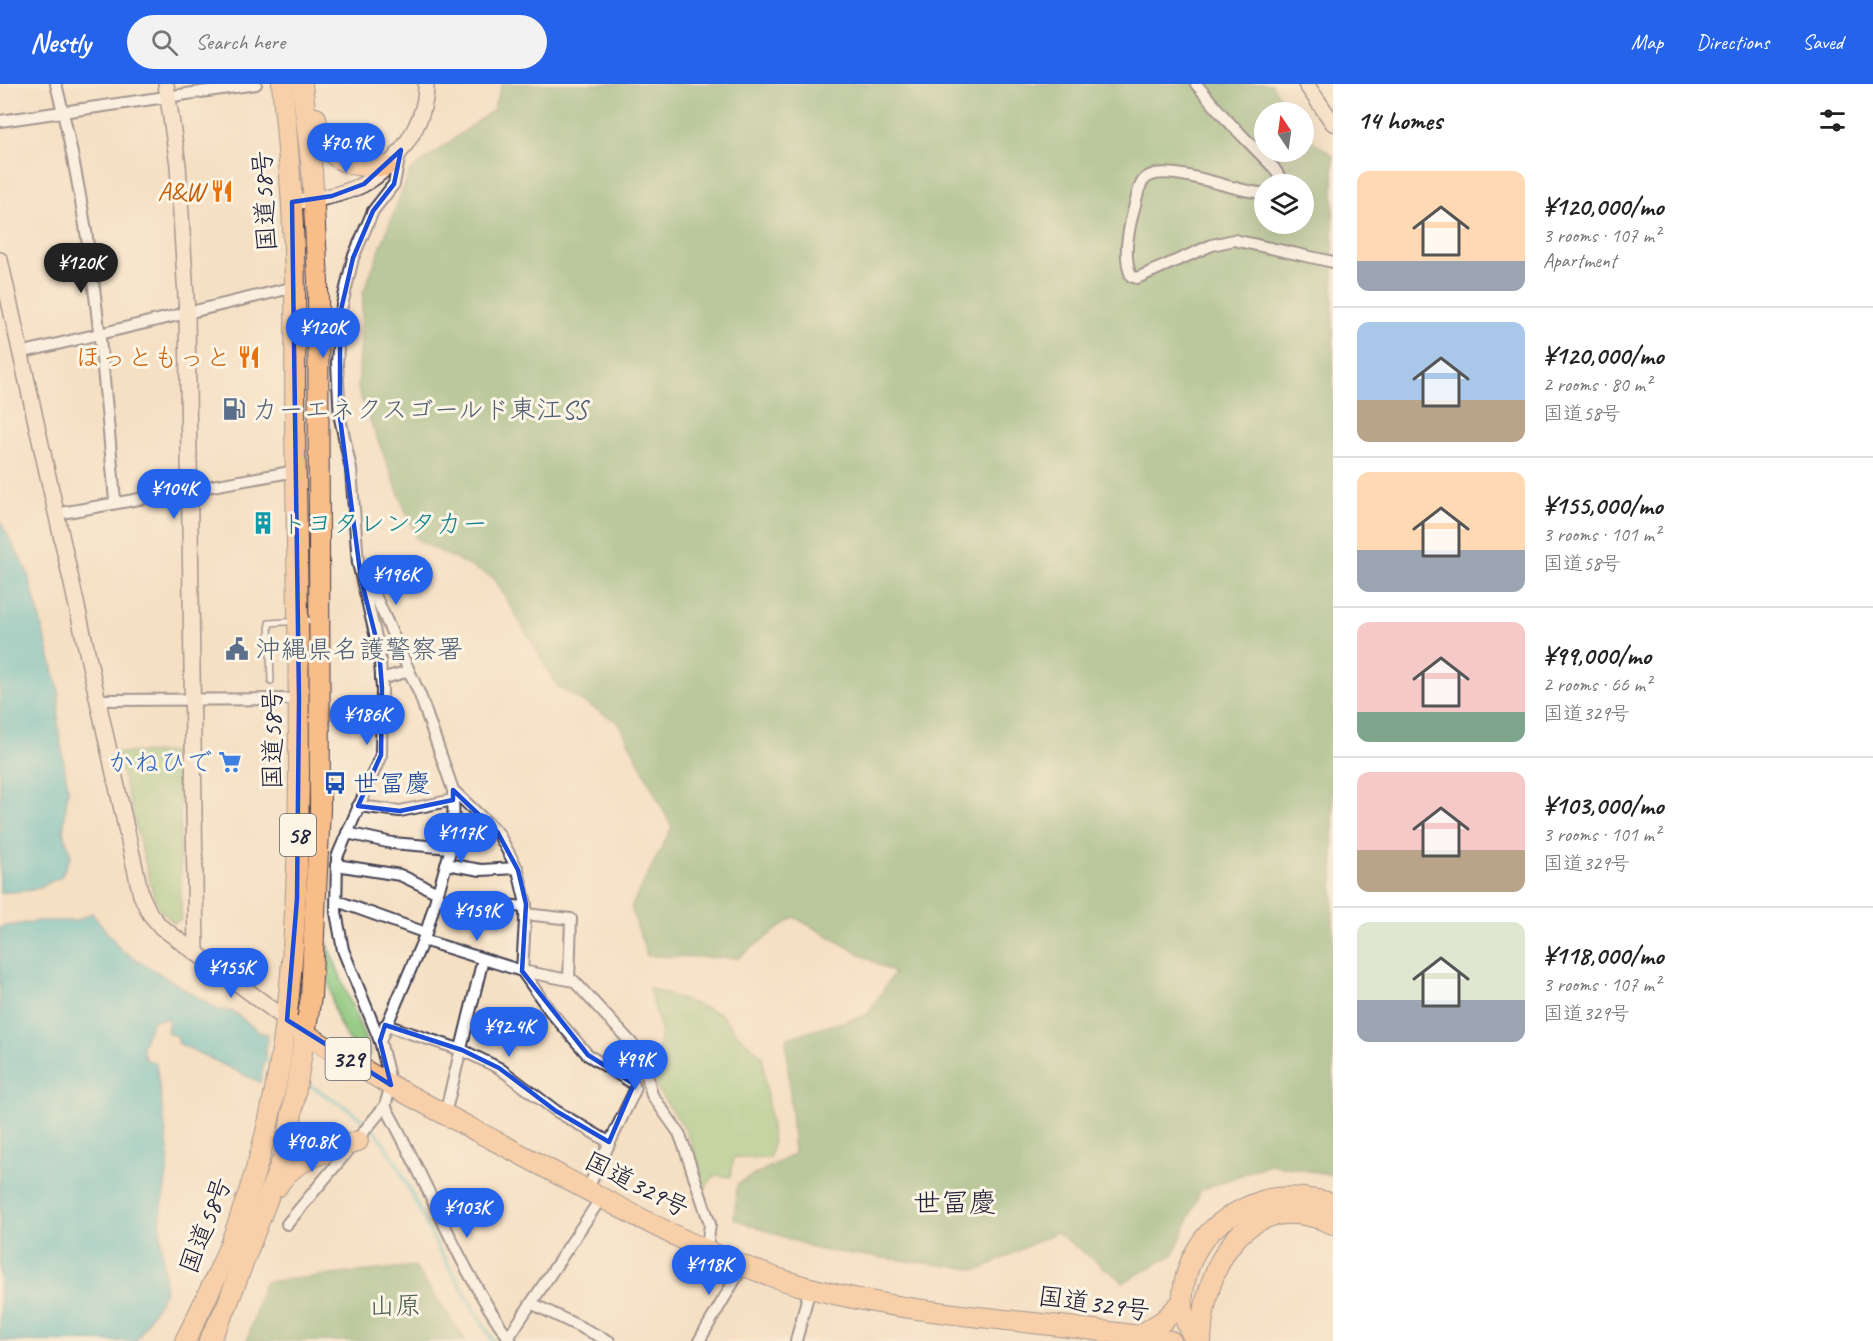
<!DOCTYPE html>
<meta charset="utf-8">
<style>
:root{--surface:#fff;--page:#f2f2f2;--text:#222;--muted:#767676;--line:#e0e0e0;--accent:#2563eb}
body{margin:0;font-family:Caveat,"Klee One",sans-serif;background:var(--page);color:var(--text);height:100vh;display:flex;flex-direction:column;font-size:22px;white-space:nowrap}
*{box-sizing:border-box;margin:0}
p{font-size:20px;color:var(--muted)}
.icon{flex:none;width:33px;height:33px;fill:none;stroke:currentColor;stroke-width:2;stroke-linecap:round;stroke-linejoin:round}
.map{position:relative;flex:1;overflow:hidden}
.panel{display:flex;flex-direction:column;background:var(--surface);width:540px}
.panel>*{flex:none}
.needle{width:39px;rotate:347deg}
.tools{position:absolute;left:1254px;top:18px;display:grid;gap:12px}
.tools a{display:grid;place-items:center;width:60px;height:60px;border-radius:50%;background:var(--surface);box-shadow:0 6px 24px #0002;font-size:30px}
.price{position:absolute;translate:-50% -51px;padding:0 14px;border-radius:21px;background:var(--accent);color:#fff;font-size:20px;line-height:39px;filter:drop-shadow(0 2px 3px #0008)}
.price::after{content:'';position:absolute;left:50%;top:36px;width:18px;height:14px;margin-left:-9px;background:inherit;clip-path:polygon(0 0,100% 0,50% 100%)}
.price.current{background:#222;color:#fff}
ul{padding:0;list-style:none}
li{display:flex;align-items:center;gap:18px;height:150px;padding:0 24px}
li+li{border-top:2px solid var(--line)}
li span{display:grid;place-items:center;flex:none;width:168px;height:120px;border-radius:12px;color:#555}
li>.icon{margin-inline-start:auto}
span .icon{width:72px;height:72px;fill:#fffc;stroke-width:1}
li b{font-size:26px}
h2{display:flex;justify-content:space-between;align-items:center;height:72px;padding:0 24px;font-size:26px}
header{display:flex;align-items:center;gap:36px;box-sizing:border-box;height:84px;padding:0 30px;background:var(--accent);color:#fff}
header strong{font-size:28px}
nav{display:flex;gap:33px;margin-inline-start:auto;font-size:21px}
.search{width:420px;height:54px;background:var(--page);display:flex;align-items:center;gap:15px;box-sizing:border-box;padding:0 21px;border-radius:33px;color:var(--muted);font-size:22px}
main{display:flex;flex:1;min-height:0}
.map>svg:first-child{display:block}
.green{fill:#8cc67b;stroke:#57745b;stroke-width:1.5}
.forest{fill:#71ab6b;stroke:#4a6653;stroke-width:1.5;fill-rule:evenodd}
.water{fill:#51bfc6;stroke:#3a7080;stroke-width:1.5}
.pier{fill:#f5e0c4}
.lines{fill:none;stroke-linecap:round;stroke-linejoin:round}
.stream{stroke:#51bfc6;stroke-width:4}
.lane-casing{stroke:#423e50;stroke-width:8}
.street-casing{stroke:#423e50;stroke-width:14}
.secondary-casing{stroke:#423e50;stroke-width:18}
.highway-casing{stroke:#423e50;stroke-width:22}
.lane{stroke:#fff;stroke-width:5}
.street{stroke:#fff;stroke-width:10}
.secondary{stroke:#fce5d0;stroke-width:15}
.highway{stroke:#f8bd89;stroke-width:20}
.marked{fill:none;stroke:#1d4ed8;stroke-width:4.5;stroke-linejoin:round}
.labels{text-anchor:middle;stroke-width:6;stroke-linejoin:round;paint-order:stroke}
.shield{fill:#fcf5e5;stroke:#63616e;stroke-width:1.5}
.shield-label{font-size:24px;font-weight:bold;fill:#22223b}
.food-label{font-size:26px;fill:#c56008;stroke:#fcf5e5;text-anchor:end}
.street-label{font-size:26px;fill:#22223b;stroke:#fcf5e5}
.service-label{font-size:26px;fill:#4e5e75;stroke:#fcf5e5;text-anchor:start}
.culture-label{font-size:26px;fill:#0d838f;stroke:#fcf5e5;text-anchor:start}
.shop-label{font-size:26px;fill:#366cbe;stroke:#fcf5e5;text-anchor:end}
.transit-label{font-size:26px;fill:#164399;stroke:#fcf5e5;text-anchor:start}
.park-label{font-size:26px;fill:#475b51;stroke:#fcf5e5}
.quarter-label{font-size:28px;fill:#22223b;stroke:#fcf5e5}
</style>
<header>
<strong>Nestly</strong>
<div class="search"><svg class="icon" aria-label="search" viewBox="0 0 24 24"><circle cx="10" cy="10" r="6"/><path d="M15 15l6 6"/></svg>Search here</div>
<nav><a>Map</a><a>Directions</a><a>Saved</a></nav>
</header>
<main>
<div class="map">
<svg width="1333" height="1257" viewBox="0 0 1333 1257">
<rect width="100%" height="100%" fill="#fcf5e5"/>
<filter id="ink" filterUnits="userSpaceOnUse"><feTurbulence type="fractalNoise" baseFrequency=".0167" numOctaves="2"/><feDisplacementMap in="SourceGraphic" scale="12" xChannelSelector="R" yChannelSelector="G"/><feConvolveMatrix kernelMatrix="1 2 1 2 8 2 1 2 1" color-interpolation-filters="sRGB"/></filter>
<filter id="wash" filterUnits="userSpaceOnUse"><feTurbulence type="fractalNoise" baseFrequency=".008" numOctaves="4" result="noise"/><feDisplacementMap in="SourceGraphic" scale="24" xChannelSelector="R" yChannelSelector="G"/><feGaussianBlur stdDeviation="1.35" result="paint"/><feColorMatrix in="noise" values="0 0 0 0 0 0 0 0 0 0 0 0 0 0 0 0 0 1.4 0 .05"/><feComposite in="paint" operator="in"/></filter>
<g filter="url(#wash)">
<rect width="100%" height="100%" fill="#f5e0c4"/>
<g class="green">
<polygon points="179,668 181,835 174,839 159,824 153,809 117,669"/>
<path d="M327,859L368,962L370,971L367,973C329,949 329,899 327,859Z"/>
<polygon points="649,904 719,929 739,952 762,972 773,1060 769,1074 734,1073 730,1093 715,1091 701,1108 697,1074 684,1043 657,1005 651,984 659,962 661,946"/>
</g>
<g class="forest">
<path d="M502,0H1272L1289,28H1264V68H1304V52L1333,71V1091L1269,1080L1201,1106L1174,1170L1124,1198L1056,1148L980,1186L820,1166L734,1135L737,1100L794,1070L786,954L867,931L894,889L794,833L738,874L647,872L631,823L672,743L619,639L558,603L494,494L417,456L358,306L363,209L410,87L493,26ZM1264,100H1304V140H1264Z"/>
<polygon points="414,1182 466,1257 247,1257 264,1198"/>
</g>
<g class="water">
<polygon points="0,437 27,487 59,607 58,641 68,705 63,747 71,771 61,793 33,806 0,809"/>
<polygon points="92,829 121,866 218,926 232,927 261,949 268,950 261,999 178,959 179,954 167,948 169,935 153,936 142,963 145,975 156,979 169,1073 160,1138 165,1207 136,1257 0,1257 0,843 39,837 76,837"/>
</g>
<polygon class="pier" points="269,956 264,1000 261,1002 260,1002"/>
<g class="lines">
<g class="stream">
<polyline points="265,975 273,979"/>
<polyline points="303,997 353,1028 377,1049 396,1078 438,1164 493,1257"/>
</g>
</g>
</g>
<g filter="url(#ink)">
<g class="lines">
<g class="lane-casing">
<polyline id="lane" points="271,597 269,539 316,536"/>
</g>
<g class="street-casing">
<g id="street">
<path d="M56,0C92,140 103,275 115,417"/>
<polyline points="1196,0 1226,35 1274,84 1279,92 1280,100"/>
<polyline points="0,37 256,0"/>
<path d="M1264,109C1239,110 1160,74 1143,97C1137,105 1136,119 1133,128C1128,149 1123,172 1131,192L1137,194L1212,161L1234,156L1333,178"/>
<polyline points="20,269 295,203"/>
<polyline points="56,430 296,387"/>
<polyline points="363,498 375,511 420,611 453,706 454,752 451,764 426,849 380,957"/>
<polyline points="381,595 409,587"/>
<polyline points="96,616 299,615"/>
<polyline points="453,706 498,749 518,786 526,820 522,887 550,927 588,971 634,1000 635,1006 587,1106"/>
<polyline points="358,722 400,727 453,716"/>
<polyline points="347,749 392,759 451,764"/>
<polyline points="446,780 481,786 517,784"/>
<polyline points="336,781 400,791 438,809"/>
<polyline points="436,815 525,823"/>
<polyline points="337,817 426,849"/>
<polyline points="525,830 571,835 569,896"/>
<polyline points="423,856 522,887 574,897 636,964 643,976 652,1011 679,1049 684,1062 710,1140 707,1164"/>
<polyline points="385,941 462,966 499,984 556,1027 609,1058"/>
<path d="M385,1022C429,1099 458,1185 511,1257"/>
<polyline points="445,1030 483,875"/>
<polyline points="287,1140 385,1022 391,1001 380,957 343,866 336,828 337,773 381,671 382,604 379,566 358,479 351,385 340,334 337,279 340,230 353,174 373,127 394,100 400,70"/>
<polyline points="531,1219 609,1257"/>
<polyline points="508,1254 601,1114"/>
<polyline points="699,1257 743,1182"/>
<polyline points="796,1257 810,1204"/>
</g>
</g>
<g class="secondary-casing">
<g id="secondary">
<polyline points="166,0 178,81 187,229 196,869"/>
<polyline points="1306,0 1333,39"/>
<path d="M304,117C324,114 344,110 362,101C396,83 427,38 426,0"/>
<polyline points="0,176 141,811 150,830 161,843 287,936"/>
</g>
</g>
<g class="highway-casing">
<g id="highway">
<path d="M316,34C325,77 345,84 386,82"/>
<path d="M296,943C372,995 455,1035 535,1078C621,1124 716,1179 810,1204C928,1235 1051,1236 1171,1257"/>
<path d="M277,1103C293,1074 329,1068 358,1057"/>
<polyline points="1139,1252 1164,1236 1181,1219"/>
<path d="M185,1257C206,1215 227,1173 242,1128C292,990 297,843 299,698C299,598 298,497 296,397C294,333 296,269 295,205C294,136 289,68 282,0"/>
<polyline points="209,1257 226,1224 286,1066 311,913 320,725 318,197 312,87 302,0"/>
<path d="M1197,1257C1170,1226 1185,1171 1213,1145C1227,1132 1247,1122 1265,1116C1287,1110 1311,1115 1333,1119"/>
<path d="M1201,1257C1204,1182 1244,1101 1333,1140"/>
</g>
</g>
<use href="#lane" class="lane"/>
<use href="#street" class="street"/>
<use href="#secondary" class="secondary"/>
<use href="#highway" class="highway"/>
</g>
</g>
<path d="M0 0H1333V1257H0ZM401,66L394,100L373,127L353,174L340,230V334L361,495L379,566L382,604L381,671L358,722L400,727L453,716V706L498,749L518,786L526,820L522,887L588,971L634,1000L609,1058L556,1027L499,984L462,966L385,941L380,957L391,1001L287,936L297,815L299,615L292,118L332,112L364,100Z" fill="#f5e0c4" fill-opacity=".55" fill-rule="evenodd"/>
<path class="marked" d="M401,66L394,100L373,127L353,174L340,230V334L361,495L379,566L382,604L381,671L358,722L400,727L453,716V706L498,749L518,786L526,820L522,887L588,971L634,1000L609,1058L556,1027L499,984L462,966L385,941L380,957L391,1001L287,936L297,815L299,615L292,118L332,112L364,100Z"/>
<defs>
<g id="restaurant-bare" transform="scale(1.8)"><path d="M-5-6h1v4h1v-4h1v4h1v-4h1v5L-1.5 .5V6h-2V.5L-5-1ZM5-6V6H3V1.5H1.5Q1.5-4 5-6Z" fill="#e8710a" stroke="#fcf5e5" stroke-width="2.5" paint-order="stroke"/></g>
<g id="fuel-bare" transform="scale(1.8)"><path d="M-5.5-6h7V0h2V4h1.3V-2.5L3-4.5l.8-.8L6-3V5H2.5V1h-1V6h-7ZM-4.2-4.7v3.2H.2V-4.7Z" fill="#5c6f8a" stroke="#fcf5e5" stroke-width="2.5" paint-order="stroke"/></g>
<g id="building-bare" transform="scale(1.8)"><path d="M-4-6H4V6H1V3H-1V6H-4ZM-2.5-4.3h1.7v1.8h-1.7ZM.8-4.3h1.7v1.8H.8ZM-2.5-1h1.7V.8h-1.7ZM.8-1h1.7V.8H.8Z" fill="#0f9aa8" stroke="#fcf5e5" stroke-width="2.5" paint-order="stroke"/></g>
<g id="civic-bare" transform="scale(1.8)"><path d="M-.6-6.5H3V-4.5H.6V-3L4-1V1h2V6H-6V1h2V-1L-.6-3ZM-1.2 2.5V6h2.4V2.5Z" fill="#5c6f8a" stroke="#fcf5e5" stroke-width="2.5" paint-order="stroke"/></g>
<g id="supermarket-bare" transform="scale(1.8)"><path d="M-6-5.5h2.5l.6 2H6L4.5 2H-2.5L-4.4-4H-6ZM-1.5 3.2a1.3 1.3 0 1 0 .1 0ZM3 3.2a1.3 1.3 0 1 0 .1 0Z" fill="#3f7fe0" stroke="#fcf5e5" stroke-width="2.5" paint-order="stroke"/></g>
<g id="bus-bare" transform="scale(1.8)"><path d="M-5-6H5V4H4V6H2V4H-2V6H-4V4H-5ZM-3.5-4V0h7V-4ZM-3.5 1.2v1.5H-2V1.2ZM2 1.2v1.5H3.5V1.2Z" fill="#1a4fb4" stroke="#fcf5e5" stroke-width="2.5" paint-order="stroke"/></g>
</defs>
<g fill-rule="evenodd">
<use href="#restaurant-bare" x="222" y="107"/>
<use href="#restaurant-bare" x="249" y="273"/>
<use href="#fuel-bare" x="234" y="325"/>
<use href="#building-bare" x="263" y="439"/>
<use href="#civic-bare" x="237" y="565"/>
<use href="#supermarket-bare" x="230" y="678"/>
<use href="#bus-bare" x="335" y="699"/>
</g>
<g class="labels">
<g class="shield">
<rect x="280" y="730" width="36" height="42" rx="4.5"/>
<rect x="325.5" y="954" width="45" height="42" rx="4.5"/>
</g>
<g class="shield-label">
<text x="298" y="759">58</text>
<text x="348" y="983">329</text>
</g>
<g class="food-label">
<text x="204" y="116">A&amp;W</text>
<text x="231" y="282">ほっともっと</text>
</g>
<g class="street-label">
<text transform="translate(264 117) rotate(-93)" y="9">国道58号</text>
<text transform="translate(272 655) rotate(-90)" y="9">国道58号</text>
<text transform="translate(637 1100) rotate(27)" y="9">国道329号</text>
<text transform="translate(205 1141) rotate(-69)" y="9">国道58号</text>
<text transform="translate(1094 1219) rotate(8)" y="9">国道329号</text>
</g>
<g class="service-label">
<text x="252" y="334">カーエネクスゴールド東江SS</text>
<text x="255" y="574">沖縄県名護警察署</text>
</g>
<g class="culture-label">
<text x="281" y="448">トヨタレンタカー</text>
</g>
<g class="shop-label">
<text x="212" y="687">かねひで</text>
</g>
<g class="transit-label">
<text x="353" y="708">世冨慶</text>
</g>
<g class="park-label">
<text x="395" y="1230">山原</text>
</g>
<g class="quarter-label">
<text x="955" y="1128">世冨慶</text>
</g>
</g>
</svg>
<div class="tools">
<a><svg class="needle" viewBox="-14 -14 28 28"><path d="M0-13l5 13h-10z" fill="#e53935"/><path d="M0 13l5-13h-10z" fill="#767676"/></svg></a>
<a><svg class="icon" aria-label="layers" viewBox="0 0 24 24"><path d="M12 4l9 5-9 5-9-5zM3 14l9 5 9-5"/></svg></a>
</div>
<b class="price" style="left:346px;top:90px">¥70.9K</b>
<b class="price current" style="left:81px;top:210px">¥120K</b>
<b class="price" style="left:323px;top:275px">¥120K</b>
<b class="price" style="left:174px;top:436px">¥104K</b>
<b class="price" style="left:396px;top:522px">¥196K</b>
<b class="price" style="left:367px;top:662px">¥186K</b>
<b class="price" style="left:461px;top:780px">¥117K</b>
<b class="price" style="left:477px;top:858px">¥159K</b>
<b class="price" style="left:231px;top:915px">¥155K</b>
<b class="price" style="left:509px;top:974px">¥92.4K</b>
<b class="price" style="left:635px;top:1007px">¥99K</b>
<b class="price" style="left:312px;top:1089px">¥90.8K</b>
<b class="price" style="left:467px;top:1155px">¥103K</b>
<b class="price" style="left:709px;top:1212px">¥118K</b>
</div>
<section class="panel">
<h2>14 homes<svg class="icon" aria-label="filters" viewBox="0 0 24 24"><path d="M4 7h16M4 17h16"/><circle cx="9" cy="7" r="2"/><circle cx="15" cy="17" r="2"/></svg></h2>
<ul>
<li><span style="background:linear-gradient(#ffd9b3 75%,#9aa5b1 0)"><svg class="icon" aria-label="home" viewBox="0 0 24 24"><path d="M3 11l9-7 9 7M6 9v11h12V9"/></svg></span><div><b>¥120,000/mo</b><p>3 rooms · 107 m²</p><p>Apartment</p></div></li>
<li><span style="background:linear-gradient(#a9c7e8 65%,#b9a48a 0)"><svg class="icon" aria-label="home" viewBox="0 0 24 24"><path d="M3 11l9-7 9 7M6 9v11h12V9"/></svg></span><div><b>¥120,000/mo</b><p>2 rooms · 80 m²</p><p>国道58号</p></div></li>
<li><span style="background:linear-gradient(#ffd9b3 65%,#9aa5b1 0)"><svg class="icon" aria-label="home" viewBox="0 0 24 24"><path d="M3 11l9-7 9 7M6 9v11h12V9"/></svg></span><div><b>¥155,000/mo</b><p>3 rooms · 101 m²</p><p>国道58号</p></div></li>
<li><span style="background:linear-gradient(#f6c9c9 75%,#7fa58c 0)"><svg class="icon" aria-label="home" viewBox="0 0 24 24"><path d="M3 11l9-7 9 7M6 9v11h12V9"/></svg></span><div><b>¥99,000/mo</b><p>2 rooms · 66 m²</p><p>国道329号</p></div></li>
<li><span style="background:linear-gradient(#f6c9c9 65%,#b9a48a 0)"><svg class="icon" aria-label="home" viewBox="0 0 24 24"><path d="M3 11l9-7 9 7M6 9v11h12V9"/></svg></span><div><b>¥103,000/mo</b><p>3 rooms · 101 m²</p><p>国道329号</p></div></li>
<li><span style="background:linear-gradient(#dfe7d0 65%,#9aa5b1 0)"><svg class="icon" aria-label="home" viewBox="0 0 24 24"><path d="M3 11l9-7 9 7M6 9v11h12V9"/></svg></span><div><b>¥118,000/mo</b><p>3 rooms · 107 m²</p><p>国道329号</p></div></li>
</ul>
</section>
</main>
